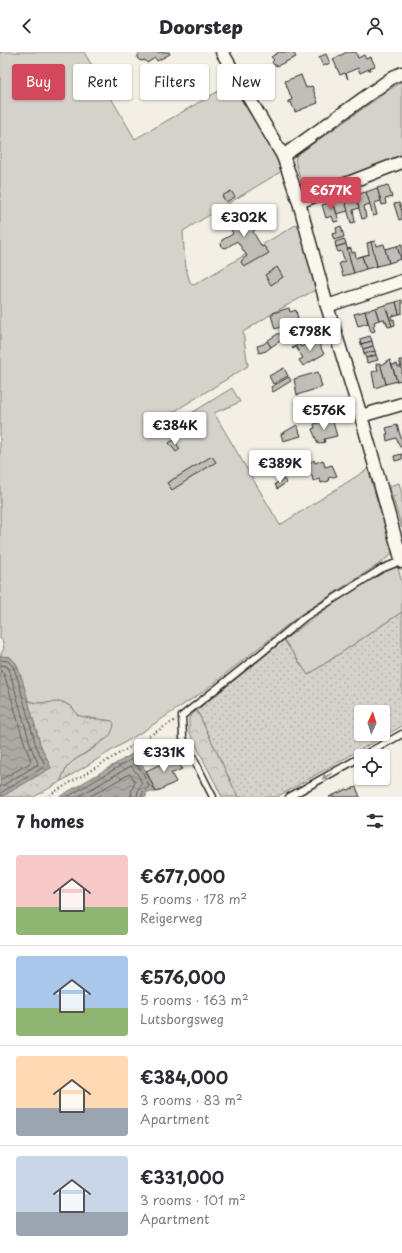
<!DOCTYPE html>
<meta charset="utf-8">
<style>
:root{--surface:#fff;--page:#f2f2f3;--text:#2b2b33;--muted:#7c7c81;--line:#e1e1e2;--accent:#d1495b}
body{margin:0;font-family:"Playpen Sans",sans-serif;background:var(--page);color:var(--text);height:100vh;display:flex;flex-direction:column;font-size:15px;white-space:nowrap}
*{box-sizing:border-box;margin:0}
p{font-size:13px;color:var(--muted)}
.icon{flex:none;width:22px;height:22px;fill:none;stroke:currentColor;stroke-width:2;stroke-linecap:round;stroke-linejoin:round}
.map{position:relative;height:745px;overflow:hidden}
.panel{display:flex;flex-direction:column;background:var(--surface);flex:1}
.panel>*{flex:none}
.top-card{position:absolute;left:12px;top:12px;width:378px;height:36px;display:flex;gap:8px}
.needle{width:26px;rotate:4deg}
.fabs{position:absolute;left:354px;top:653px;display:grid;gap:8px}
.fabs a{display:grid;place-items:center;width:36px;height:36px;border-radius:4px;background:var(--surface);box-shadow:0 1px 3px #0004;font-size:20px}
.price{position:absolute;translate:-50% -34px;padding:0 9px;border-radius:4px;background:#fff;color:#222;font-size:13px;line-height:26px;filter:drop-shadow(0 1px 2px #0008)}
.price::after{content:'';position:absolute;left:50%;top:24px;width:12px;height:9px;margin-left:-6px;background:inherit;clip-path:polygon(0 0,100% 0,50% 100%)}
.price.active{background:var(--accent);color:#fff}
ul{padding:0;list-style:none}
li{display:flex;align-items:center;gap:12px;height:100px;padding:0 16px}
li+li{border-top:1px solid var(--line)}
li span{display:grid;place-items:center;flex:none;width:112px;height:80px;border-radius:4px;color:#555}
li>.icon{margin-inline-start:auto}
span .icon{width:48px;height:48px;fill:#fffc;stroke-width:1}
li b{font-size:17px}
h2{display:flex;justify-content:space-between;align-items:center;height:48px;padding:0 16px;font-size:17px}
.chip{padding:0 14px;border-radius:4px;background:var(--surface);box-shadow:0 1px 3px #0004;font-size:14px;line-height:36px}
.chip.active{background:var(--accent);color:#fff}
header{display:flex;justify-content:space-between;align-items:center;height:52px;padding:0 16px;background:var(--surface);font-size:18px;font-weight:800}
.map>svg:first-child{display:block}
.green{fill:#d5d2c9;stroke:#807e7a}
.forest{fill:url(#forest-crowns);stroke:#807e7a}
.garden{fill:url(#garden-dots);stroke:#807e7a;fill-rule:evenodd}
.water{fill:url(#water-waves);stroke:#787772}
.lines{fill:none;stroke-linecap:round;stroke-linejoin:round}
.shore{stroke:#5f5d5b;stroke-width:1}
.building{fill:#c0beb6;stroke:#2b2b2b}
.lane-casing{stroke:#2b2b2b;stroke-width:9}
.street-casing{stroke:#2b2b2b;stroke-width:15}
.path{stroke:#2b2b2b;stroke-width:2;stroke-dasharray:1 3;stroke-linecap:butt}
.lane{stroke:#fbf7ec;stroke-width:6}
.street{stroke:#fbf7ec;stroke-width:12}
.oneway{fill:#93918c}
</style>
<header><svg class="icon" aria-label="back" viewBox="0 0 24 24"><path d="M15 5l-7 7 7 7"/></svg>Doorstep<svg class="icon" aria-label="person" viewBox="0 0 24 24"><circle cx="12" cy="8" r="4"/><path d="M4 21q1-7 8-7t8 7"/></svg></header>
<div class="map">
<svg width="402" height="745" viewBox="0 0 402 745">
<defs>
<pattern id="forest-crowns" width="20" height="18" patternUnits="userSpaceOnUse"><rect width="20" height="18" fill="#d5d2c9"/><path d="M2 6a3 3 0 1 1 6 0M12 15a3 3 0 1 1 6 0" fill="none" stroke="#b7b4ad"/></pattern>
<pattern id="garden-dots" width="8" height="8" patternUnits="userSpaceOnUse"><rect width="8" height="8" fill="#d5d2c9"/><path d="M2 2h.1M6 6h.1" fill="none" stroke="#b7b4ad" stroke-width="1.8" stroke-linecap="round"/></pattern>
<pattern id="water-waves" width="16" height="10" patternUnits="userSpaceOnUse"><rect width="16" height="10" fill="#aca9a2"/><path d="M0 5q4-4 8 0t8 0" fill="none" stroke="#8c8a84"/></pattern>
</defs>
<rect width="100%" height="100%" fill="#f3efe4"/>
<filter id="ink" filterUnits="userSpaceOnUse"><feTurbulence type="fractalNoise" baseFrequency=".025" numOctaves="2"/><feDisplacementMap in="SourceGraphic" scale="8" xChannelSelector="R" yChannelSelector="G"/><feConvolveMatrix kernelMatrix="1 2 1 2 8 2 1 2 1" color-interpolation-filters="sRGB"/></filter>
<g filter="url(#ink)">
<g class="green">
<path d="M0,0H84L135,87L231,32L276,102L282,119L183,179C184,196 184,216 191,232L194,233L299,171L317,237L273,261L243,280L248,314L149,375L153,385L232,336L240,350L214,361L280,473L368,417L392,496L391,503L379,512L300,563L204,639L142,680L60,730L66,716L73,709L94,696L114,671L112,669C100,667 88,667 77,663L73,656L63,650L37,651L28,649L16,611L10,605L0,604L4,596L2,587H0Z"/>
<polygon points="402,29 402,106 304,140 295,108 297,103"/>
<polygon points="393,515 398,516 402,531 402,560 308,623 284,588 342,545 369,528"/>
</g>
<g class="forest">
<polygon points="399,431 402,442 402,476 389,434"/>
<path d="M28,649L37,651L63,650L73,656L77,663C89,667 100,667 112,669L114,671L113,677L109,685L73,709L66,716L60,730L34,745H1L50,716L40,692Z"/>
<polygon points="197,658 238,745 222,745 189,679 189,666"/>
</g>
<path class="garden" d="M402,560V674L277,745H238L197,658L284,588L308,623ZM361,660H383V682H361Z"/>
<g class="water">
<polygon points="0,604 10,605 16,611 22,627 40,692 51,716 1,745 0,745"/>
<polygon points="134,701 146,719 156,740 146,740 146,745 59,745"/>
</g>
<g class="lines">
<g class="shore">
<polyline points="0,608 8,609 13,614 18,628 36,694 45,713 44,715 2,740 0,744"/>
<polyline points="0,613 6,614 9,617 31,695 38,711 37,713 0,735"/>
<path d="M0,619L3,620C14,649 19,680 31,709L30,711L0,728"/>
<polyline points="67,745 132,707 143,721 149,734 148,736 143,739 142,745"/>
<polyline points="77,745 131,714 138,723 142,731 138,738 137,745"/>
<polyline points="89,745 129,722 131,723 135,730 132,737 131,745"/>
</g>
</g>
<g class="building">
<polygon points="140,0 169,0 170,2 157,9 155,6 147,11 145,8 142,9 139,8 137,6"/>
<polygon points="279,0 293,0 296,5 277,14 276,13 274,13 272,10 274,8 271,5"/>
<polygon points="347,0 356,0 358,6 364,3 366,7 371,5 375,14 370,16 371,18 369,18 369,17 360,21 358,16 346,21 348,27 345,21 340,23 333,7"/>
<polygon points="326,2 330,11 323,14 319,5"/>
<polygon points="182,13 190,26 187,28 188,30 183,33 181,31 173,37 175,40 165,46 159,36 162,35 156,25 172,14 173,16 175,14 177,17"/>
<polygon points="301,23 306,36 312,34 318,51 295,60 291,50 288,51 288,49 292,48 285,29"/>
<polygon points="388,133 392,145 385,147 386,152 382,153 377,136"/>
<polygon points="377,136 381,149 374,151 377,163 373,164 366,140"/>
<polygon points="231,139 235,145 226,150 222,144"/>
<polygon points="366,140 370,152 364,154 366,166 362,167 355,143"/>
<polygon points="355,143 359,156 353,158 355,170 351,171 344,146"/>
<polygon points="344,146 348,159 337,162 333,150"/>
<polygon points="333,150 339,169 334,170 332,164 326,166 322,153"/>
<polygon points="399,151 402,159 402,167 399,168 394,152"/>
<polygon points="240,157 243,169 242,169 244,175 250,171 255,178 253,180 262,195 264,194 269,201 246,214 243,213 241,210 243,207 247,204 237,189 226,196 222,195 221,192 222,188 233,182 225,162"/>
<polygon points="341,174 344,185 334,188 332,182 337,181 336,176"/>
<polygon points="344,187 346,192 336,195 335,190"/>
<polygon points="375,189 376,194 384,192 389,211 377,214 370,190"/>
<polygon points="371,190 377,214 366,217 362,204 369,202 367,191"/>
<polygon points="346,192 354,221 343,224 339,211 345,209 341,199 338,200 336,195"/>
<polygon points="402,192 402,207 401,207 397,194"/>
<polygon points="397,194 401,207 389,211 385,197"/>
<polygon points="351,196 352,201 355,200 356,206 362,204 366,217 354,221 347,197"/>
<polygon points="277,215 283,225 271,233 265,223"/>
<polygon points="402,248 402,261 399,262 396,250"/>
<polygon points="396,250 399,262 391,264 392,268 394,267 395,273 392,274 385,253"/>
<polygon points="385,253 392,274 388,275 386,269 385,270 384,267 379,268 375,256"/>
<polygon points="289,256 290,260 296,258 298,267 285,271 286,273 275,277 271,263 273,263 273,261"/>
<polygon points="375,256 379,268 374,270 375,273 373,274 375,279 371,280 365,259"/>
<polygon points="365,259 368,271 358,274 354,262"/>
<polygon points="279,281 283,287 271,295 267,289"/>
<polygon points="370,284 372,289 361,292 360,287"/>
<polygon points="316,286 324,302 303,314 299,308 303,306 296,295 293,297 292,296 299,292 301,295"/>
<polygon points="267,289 271,295 266,299 259,301 257,294 264,292"/>
<polygon points="372,289 373,294 363,297 361,292"/>
<polygon points="373,294 375,299 364,302 363,297"/>
<polygon points="375,299 376,303 366,306 364,302"/>
<polygon points="376,303 378,308 367,311 366,306"/>
<polygon points="390,308 397,329 386,332 380,313 386,311 386,309"/>
<polygon points="399,308 402,308 402,328 397,329 392,313 397,312 398,315 401,315"/>
<polygon points="380,311 386,332 375,336 372,320 378,318 376,312"/>
<polygon points="284,316 288,324 273,332 269,324"/>
<polygon points="318,320 322,335 297,343 294,327"/>
<polygon points="289,325 291,329 273,340 271,335"/>
<polygon points="332,367 337,384 324,387 325,390 318,392 312,377 315,376 314,372"/>
<polygon points="297,373 301,384 283,389 281,382"/>
<polygon points="397,373 402,389 402,395 400,395 396,386 387,389 386,382 388,382 386,376"/>
<polygon points="174,388 180,397 176,400 169,391"/>
<polygon points="402,402 402,407 395,409 394,404"/>
<polygon points="212,404 216,410 172,438 167,431"/>
<polygon points="314,408 315,411 323,408 325,415 332,413 337,424 328,426 329,429 321,431 320,427 313,429 312,423 304,423 302,416"/>
<polygon points="284,427 286,431 277,437 275,432"/>
<polygon points="174,700 182,717 173,721 171,721 176,730 156,740 146,719 167,709 165,704"/>
<polygon points="356,735 360,745 329,745 347,737 348,738"/>
</g>
<g class="lines">
<g class="lane-casing">
<g id="lane">
<polyline points="362,704 402,682"/>
<polyline points="213,745 183,686 182,664 259,603 305,565 381,517 401,509"/>
<polyline points="289,745 361,705"/>
</g>
</g>
<g class="street-casing">
<g id="street">
<polyline points="222,0 283,104 299,150 327,254 361,364 402,510"/>
<polyline points="283,104 393,25 402,21"/>
<polyline points="299,150 402,110"/>
<polyline points="327,254 402,229"/>
<polyline points="361,364 402,352"/>
</g>
</g>
<polyline class="path" points="46,745 174,669"/>
<use href="#lane" class="lane"/>
<use href="#street" class="street"/>
</g>
<defs><path id="oneway-solid" d="M-6-.8H1V-3.2L6.5 0L1 3.2V.8H-6Z"/></defs>
<use class="oneway" href="#oneway-solid" transform="translate(327 724) rotate(151)"/>
</g>
</svg>
<div class="fabs">
<a><svg class="needle" viewBox="-14 -14 28 28"><path d="M0-13l5 13h-10z" fill="#e53935"/><path d="M0 13l5-13h-10z" fill="#7c7c81"/></svg></a>
<a><svg class="icon" aria-label="locate" viewBox="0 0 24 24"><circle cx="12" cy="12" r="6"/><path d="M12 2v4M12 18v4M2 12h4M18 12h4"/></svg></a>
</div>
<b class="price active" style="left:331px;top:159px">€677K</b>
<b class="price" style="left:244px;top:186px">€302K</b>
<b class="price" style="left:310px;top:300px">€798K</b>
<b class="price" style="left:324px;top:379px">€576K</b>
<b class="price" style="left:175px;top:394px">€384K</b>
<b class="price" style="left:280px;top:432px">€389K</b>
<b class="price" style="left:164px;top:721px">€331K</b>
<div class="top-card">
<a class="chip active">Buy</a>
<a class="chip">Rent</a>
<a class="chip">Filters</a>
<a class="chip">New</a>
</div>
</div>
<section class="panel">
<h2>7 homes<svg class="icon" aria-label="filters" viewBox="0 0 24 24"><path d="M4 7h16M4 17h16"/><circle cx="9" cy="7" r="2"/><circle cx="15" cy="17" r="2"/></svg></h2>
<ul>
<li><span style="background:linear-gradient(#f6c9c9 65%,#8fb573 0)"><svg class="icon" aria-label="home" viewBox="0 0 24 24"><path d="M3 11l9-7 9 7M6 9v11h12V9"/></svg></span><div><b>€677,000</b><p>5 rooms · 178 m²</p><p>Reigerweg</p></div></li>
<li><span style="background:linear-gradient(#a9c7e8 65%,#8fb573 0)"><svg class="icon" aria-label="home" viewBox="0 0 24 24"><path d="M3 11l9-7 9 7M6 9v11h12V9"/></svg></span><div><b>€576,000</b><p>5 rooms · 163 m²</p><p>Lutsborgsweg</p></div></li>
<li><span style="background:linear-gradient(#ffd9b3 65%,#9aa5b1 0)"><svg class="icon" aria-label="home" viewBox="0 0 24 24"><path d="M3 11l9-7 9 7M6 9v11h12V9"/></svg></span><div><b>€384,000</b><p>3 rooms · 83 m²</p><p>Apartment</p></div></li>
<li><span style="background:linear-gradient(#c9d6e8 70%,#9aa5b1 0)"><svg class="icon" aria-label="home" viewBox="0 0 24 24"><path d="M3 11l9-7 9 7M6 9v11h12V9"/></svg></span><div><b>€331,000</b><p>3 rooms · 101 m²</p><p>Apartment</p></div></li>
</ul>
</section>
